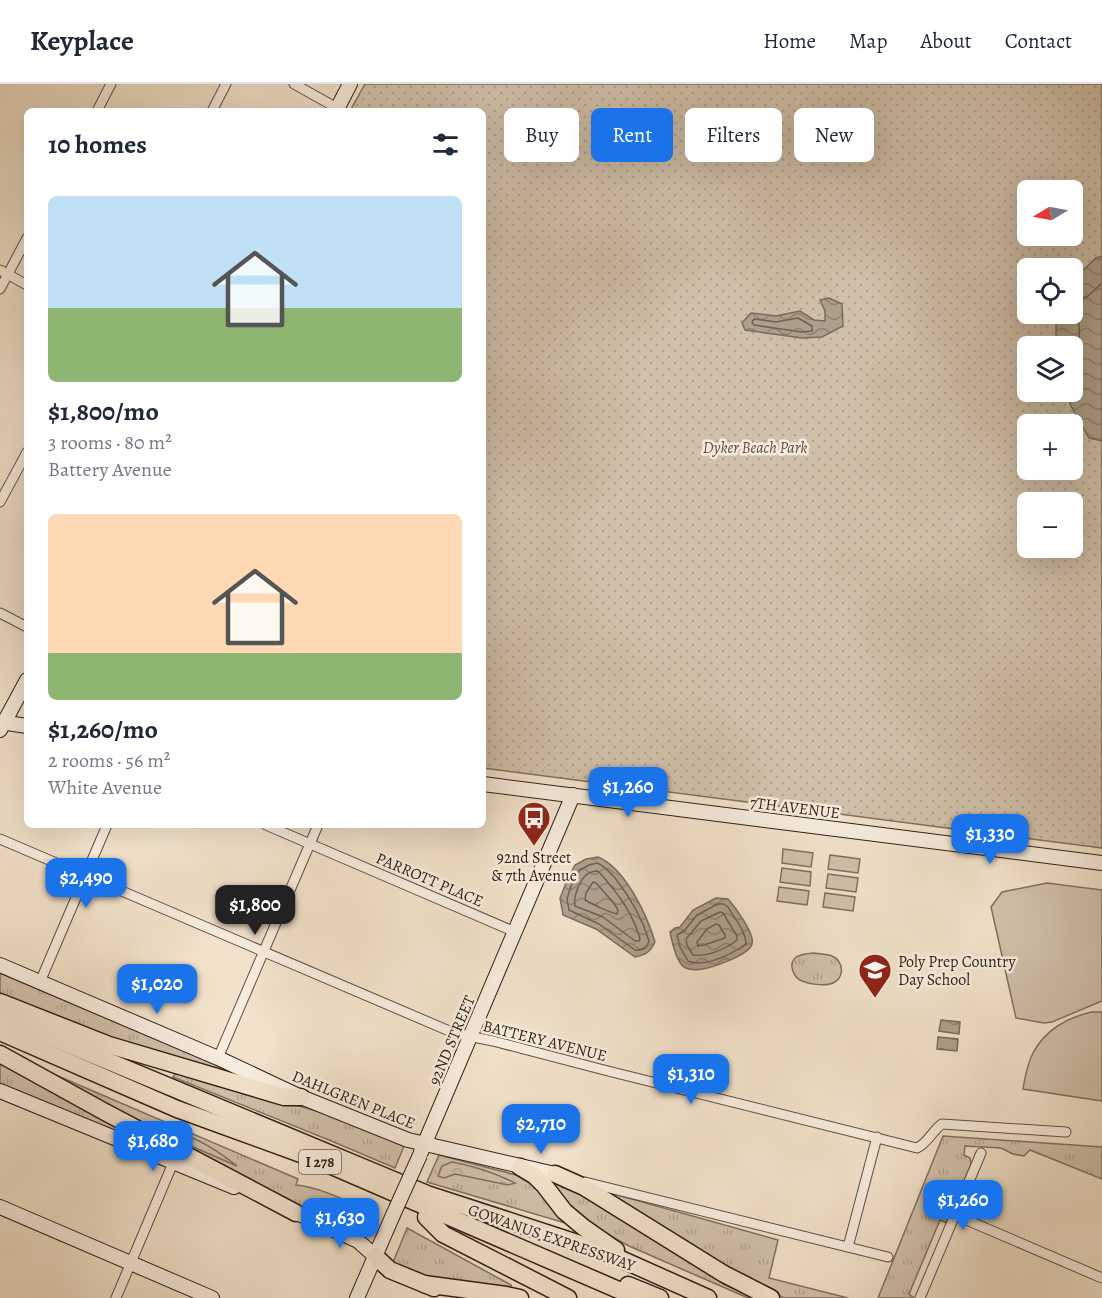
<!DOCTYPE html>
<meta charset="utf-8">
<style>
:root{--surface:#fff;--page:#f6f6f7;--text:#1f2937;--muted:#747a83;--line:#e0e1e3;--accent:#1a73e8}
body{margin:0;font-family:Alegreya,serif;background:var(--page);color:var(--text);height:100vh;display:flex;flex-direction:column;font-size:22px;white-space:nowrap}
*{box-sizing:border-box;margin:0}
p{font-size:20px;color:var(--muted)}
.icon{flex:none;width:33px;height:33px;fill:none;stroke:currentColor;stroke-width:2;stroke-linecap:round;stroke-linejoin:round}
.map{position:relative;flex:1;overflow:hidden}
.side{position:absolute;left:24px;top:24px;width:462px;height:720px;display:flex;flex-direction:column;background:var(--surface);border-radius:9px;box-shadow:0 6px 24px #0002}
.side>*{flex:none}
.top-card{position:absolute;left:504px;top:24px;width:507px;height:54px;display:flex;gap:12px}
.needle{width:39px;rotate:260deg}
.buttons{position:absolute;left:1017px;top:96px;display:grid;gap:12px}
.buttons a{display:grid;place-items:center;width:66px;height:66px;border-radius:9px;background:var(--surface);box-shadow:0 6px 24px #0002;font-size:30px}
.price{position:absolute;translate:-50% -51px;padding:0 14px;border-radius:12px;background:var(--accent);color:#fff;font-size:20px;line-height:39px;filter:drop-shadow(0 2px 3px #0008)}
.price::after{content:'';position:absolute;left:50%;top:36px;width:18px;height:14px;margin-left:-9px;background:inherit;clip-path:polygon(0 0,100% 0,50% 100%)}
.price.selected{background:#222;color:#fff}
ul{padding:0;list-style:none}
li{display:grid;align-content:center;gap:12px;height:318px;padding:0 24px}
li span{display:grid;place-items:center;height:186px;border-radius:9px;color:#555}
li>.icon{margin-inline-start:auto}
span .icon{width:108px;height:108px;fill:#fffc;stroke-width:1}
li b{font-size:26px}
h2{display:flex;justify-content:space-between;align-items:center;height:72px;padding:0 24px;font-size:26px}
.tag{padding:0 21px;border-radius:9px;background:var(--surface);box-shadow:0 6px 24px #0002;font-size:21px;line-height:54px}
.tag.selected{background:var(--accent);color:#fff}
header{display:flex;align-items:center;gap:36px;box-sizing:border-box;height:84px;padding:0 30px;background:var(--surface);border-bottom:2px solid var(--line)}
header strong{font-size:28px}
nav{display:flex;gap:33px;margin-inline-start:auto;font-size:21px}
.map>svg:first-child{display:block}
.grass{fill:url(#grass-tufts);stroke:#807062;stroke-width:1.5}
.forest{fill:url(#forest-crowns);stroke:#807062;stroke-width:1.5}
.park{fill:url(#park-dots);stroke:#807062;stroke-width:1.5;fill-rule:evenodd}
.pitch{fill:#d1c1ac;stroke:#807062;stroke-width:1.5}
.water{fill:url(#water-waves);stroke:#7b6c5e;stroke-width:1.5}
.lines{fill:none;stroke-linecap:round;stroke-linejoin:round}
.shore{stroke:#6e6052;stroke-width:1.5}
.minor-casing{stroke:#5f5044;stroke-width:11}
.secondary-casing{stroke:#2e1f17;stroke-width:16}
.motorway-casing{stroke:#2e1f17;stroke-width:19}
.minor{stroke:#f7ecdd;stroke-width:9}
.secondary{stroke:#f7ecdd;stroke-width:14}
.motorway{stroke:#f2e2cb;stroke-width:16}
.secondary-bridge-casing{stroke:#2e1f17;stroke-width:16;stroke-linecap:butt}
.secondary-bridge{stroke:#f7ecdd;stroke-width:14}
.labels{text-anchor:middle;stroke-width:5;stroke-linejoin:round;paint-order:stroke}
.shield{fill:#f7ecdd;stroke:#6a5c52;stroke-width:1.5}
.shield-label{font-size:15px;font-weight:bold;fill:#2e1f17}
.park-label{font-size:16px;font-style:italic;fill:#5f5044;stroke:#f7ecdd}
.street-label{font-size:16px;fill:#2e1f17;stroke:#f7ecdd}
.poi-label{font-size:16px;fill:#2e1f17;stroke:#f7ecdd}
</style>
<header>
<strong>Keyplace</strong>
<nav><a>Home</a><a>Map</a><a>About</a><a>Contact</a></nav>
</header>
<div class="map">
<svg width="1102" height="1214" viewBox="0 0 1102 1214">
<defs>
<pattern id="grass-tufts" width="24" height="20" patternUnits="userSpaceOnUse" patternTransform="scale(1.5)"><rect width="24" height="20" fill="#d1c1ac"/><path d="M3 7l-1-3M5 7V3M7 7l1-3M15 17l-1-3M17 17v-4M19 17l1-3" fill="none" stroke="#b4a593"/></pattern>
<pattern id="forest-crowns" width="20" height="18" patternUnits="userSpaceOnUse" patternTransform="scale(1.5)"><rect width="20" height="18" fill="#d1c1ac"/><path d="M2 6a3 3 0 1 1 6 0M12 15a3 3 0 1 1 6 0" fill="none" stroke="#b4a593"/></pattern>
<pattern id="park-dots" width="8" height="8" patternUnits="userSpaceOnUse" patternTransform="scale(1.5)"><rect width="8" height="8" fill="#d1c1ac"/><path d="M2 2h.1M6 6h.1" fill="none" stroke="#b4a593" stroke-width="1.8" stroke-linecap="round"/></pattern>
<pattern id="water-waves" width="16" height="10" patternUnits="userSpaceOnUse" patternTransform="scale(1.5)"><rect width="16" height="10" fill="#afa08e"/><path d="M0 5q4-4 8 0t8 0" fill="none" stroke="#8f8273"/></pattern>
</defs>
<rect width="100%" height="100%" fill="#f2e2cb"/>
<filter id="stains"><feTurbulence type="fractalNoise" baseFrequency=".00333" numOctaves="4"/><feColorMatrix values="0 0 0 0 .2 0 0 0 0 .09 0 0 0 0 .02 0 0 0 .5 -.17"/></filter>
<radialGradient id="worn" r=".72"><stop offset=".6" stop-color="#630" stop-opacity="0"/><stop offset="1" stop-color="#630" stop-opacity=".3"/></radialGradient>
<g class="grass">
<path d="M813,869C819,870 827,870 832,872C845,877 845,897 830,900C823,902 809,900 802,897C794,894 788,881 795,874C800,870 807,870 813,869Z"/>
<polygon points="0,889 237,990 236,995 122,961 0,911"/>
<polygon points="0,980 117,1042 169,1074 0,1001"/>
<path d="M37,983L298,1095L296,1101C324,1104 350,1119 375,1130L365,1153L245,1098Z"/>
<polygon points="177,987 320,1028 359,1043 404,1062 395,1084 329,1056 173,993"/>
<polygon points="943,1052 1102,1063 1102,1095 1030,1066 1024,1072 1013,1070 1001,1064 965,1062 964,1071 970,1074 971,1080 947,1139 940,1136 909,1210 914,1214 878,1214"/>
<polygon points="439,1071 524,1093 538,1099 572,1141 427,1098"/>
<polygon points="547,1093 575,1103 711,1186 723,1200 756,1214 748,1214 629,1162 592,1142 572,1125"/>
<polygon points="603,1107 778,1156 769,1194 848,1214 784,1214 730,1185"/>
<polygon points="407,1144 511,1201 511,1206 430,1193 392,1181"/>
</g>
<g class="forest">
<path d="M167,1048C191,1048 218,1067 237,1082L168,1052Z"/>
<path d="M452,1078C474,1082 495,1089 515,1099L508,1101L455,1090L444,1094L438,1092L442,1082Z"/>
</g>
<path class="park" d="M365,0H1102V764L483,684V27H350ZM1028,106H1072V152H1028ZM1028,184H1072V230H1028ZM1028,262H1072V308H1028ZM1028,340H1072V386H1028ZM1028,418H1072V464H1028Z"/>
<g class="pitch">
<polygon points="783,765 813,769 811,783 782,779"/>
<polygon points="830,771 860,775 858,789 828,785"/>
<polygon points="782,784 811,788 810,802 780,798"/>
<polygon points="828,790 858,794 856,808 826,804"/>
<polygon points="1047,799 1102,806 1102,917 1052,938 1044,939 1016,934 991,823 1002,808"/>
<polygon points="779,803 809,807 807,821 777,817"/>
<polygon points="825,809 855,813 853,827 823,823"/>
<path d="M1092,928H1102V1017L1023,1005C1025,993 1027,980 1033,969C1045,946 1068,933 1092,928Z"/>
</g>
<g class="water">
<polygon points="1102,172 1102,357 1089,354 1071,322 1067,308 1072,308 1072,262 1056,262 1056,230 1072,230 1073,196 1096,174"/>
<polygon points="829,214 842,220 843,242 822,253 802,254 745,246 742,239 751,229 776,232 800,227 814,236 825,237 825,227 820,216"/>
<path d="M598,773C625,784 647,831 655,858C650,868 646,871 635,873L596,845L563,831L560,814L566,799L575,781L586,775Z"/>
<path d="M716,814L728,815C735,823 755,850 752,860C749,871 714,883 703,885C697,886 689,886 684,883C676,877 672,858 670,848L675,844L680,843L693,826Z"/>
<polygon points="941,936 960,938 959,950 939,947"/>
<polygon points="938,953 958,955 957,967 937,965"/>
</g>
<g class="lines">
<g class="shore">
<polygon points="798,234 812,242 812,247 802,248 754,241 752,238 754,235 776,238"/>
<path d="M1072,277C1083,263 1079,234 1076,218L1088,212L1102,199"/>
<path d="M597,779C605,782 609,788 615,794C630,813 642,833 649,857C647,864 643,867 635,866L599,840L569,826L567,815L571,802L580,786L589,781Z"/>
<path d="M596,787L599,788C617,808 633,829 640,855L639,857H635L603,833L575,822C573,813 579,798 586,791C589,788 592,788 596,787Z"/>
<path d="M593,798L596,799L613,818L618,826L617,830C611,829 592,820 585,816L586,809Z"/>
<path d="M718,820H724L728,823C734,834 746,847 746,860C732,870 705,884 688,877L680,863L677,851L684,847L697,831Z"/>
<path d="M720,828L723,829L737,852V856C726,865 707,873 693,871L687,861L686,855L701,837Z"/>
<polygon points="716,840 719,841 725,851 725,854 704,861 698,862 697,858 707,845"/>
</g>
<g class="minor-casing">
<g id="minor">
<polyline points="294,0 337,24"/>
<polyline points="97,27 111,0"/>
<polyline points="212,27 226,0"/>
<polyline points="0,186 27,201"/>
<polyline points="0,205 27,154"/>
<polyline points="0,418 27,368"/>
<polyline points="0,529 27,543"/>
<polyline points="266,741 515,848"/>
<path d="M0,755L454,949L493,957L604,986L917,1064C928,1059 932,1047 942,1040L1066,1048"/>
<polyline points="40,898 107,741"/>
<polyline points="218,974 318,741"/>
<polyline points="585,1098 888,1173"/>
<polyline points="955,1131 1102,1194"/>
<polyline points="848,1163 877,1053"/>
<polyline points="116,1214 173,1079"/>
<polyline points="920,1214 981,1069"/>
</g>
</g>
<g class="secondary-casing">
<g id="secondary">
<polyline points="336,27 350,0"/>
<polyline points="0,638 27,642"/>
<polyline points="0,646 27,596"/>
<polyline points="483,700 1102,779"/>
<polyline points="0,881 218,974 301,1013 408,1056 555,1090"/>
<polyline points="0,1007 234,1103"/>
<polyline points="421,1068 573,711"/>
<polyline points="0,1123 212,1214"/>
<polyline points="288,1125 358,1157 375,1172"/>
<polyline points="357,1214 393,1131"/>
</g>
</g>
<g class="motorway-casing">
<g id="motorway">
<polyline points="0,918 109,961 284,1013 301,1013"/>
<polyline points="0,932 427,1110 605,1168 708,1214"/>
<polyline points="0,948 177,1025 320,1077 637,1214"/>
<polyline points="0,970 105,1028 296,1129"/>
<polyline points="520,1083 535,1092 544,1101 564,1127 583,1143 616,1166"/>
<polyline points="555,1090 584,1103 724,1190 771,1214"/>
<polyline points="426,1133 443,1150 568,1214"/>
<polyline points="375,1172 390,1186 434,1204"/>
<polyline points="424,1200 506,1211 520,1214"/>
<polyline points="628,1201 660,1214"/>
</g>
</g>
<use href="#minor" class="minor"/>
<use href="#secondary" class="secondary"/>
<use href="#motorway" class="motorway"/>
<g class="secondary-bridge-casing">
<polyline id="secondary-bridge" points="393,1131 420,1071"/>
</g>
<use href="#secondary-bridge" class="secondary-bridge"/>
</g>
<defs>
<g id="bus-pin" transform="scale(1.725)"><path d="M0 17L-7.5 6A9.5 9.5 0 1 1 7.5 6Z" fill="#8f2418" stroke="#f7ecdd"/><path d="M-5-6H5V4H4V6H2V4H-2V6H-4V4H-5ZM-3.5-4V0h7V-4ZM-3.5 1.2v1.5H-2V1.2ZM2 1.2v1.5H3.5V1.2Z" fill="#fff"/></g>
<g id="school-pin" transform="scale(1.725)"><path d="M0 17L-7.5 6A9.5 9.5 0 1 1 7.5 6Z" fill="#8f2418" stroke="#f7ecdd"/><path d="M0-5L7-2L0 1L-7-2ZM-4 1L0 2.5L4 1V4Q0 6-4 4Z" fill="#fff"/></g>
</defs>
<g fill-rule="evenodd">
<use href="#bus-pin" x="534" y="734"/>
<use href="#school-pin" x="875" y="886"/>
</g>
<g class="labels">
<rect class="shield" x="299" y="1066" width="42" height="24" rx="4.5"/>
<g class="shield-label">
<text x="320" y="1083">I 278</text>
</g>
<g class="park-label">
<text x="755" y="369">Dyker Beach Park</text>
</g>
<g class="street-label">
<text transform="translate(795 723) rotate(7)" y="6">7TH AVENUE</text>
<text transform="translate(430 795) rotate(23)" y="6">PARROTT PLACE</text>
<text transform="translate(451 956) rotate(-67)" y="6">92ND STREET</text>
<text transform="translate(545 956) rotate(14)" y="6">BATTERY AVENUE</text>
<text transform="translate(354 1015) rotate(22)" y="6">DAHLGREN PLACE</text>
<text transform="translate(552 1153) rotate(19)" y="6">GOWANUS EXPRESSWAY</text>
</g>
<g class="poi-label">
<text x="534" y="779">92nd Street<tspan x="534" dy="18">&amp; 7th Avenue</tspan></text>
<text x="898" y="883" text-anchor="start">Poly Prep Country<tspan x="898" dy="18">Day School</tspan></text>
</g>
</g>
<rect width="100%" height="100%" filter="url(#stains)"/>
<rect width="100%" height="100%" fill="url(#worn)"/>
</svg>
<div class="buttons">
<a><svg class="needle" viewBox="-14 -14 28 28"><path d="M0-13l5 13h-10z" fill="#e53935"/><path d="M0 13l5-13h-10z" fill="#747a83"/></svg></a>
<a><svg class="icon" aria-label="locate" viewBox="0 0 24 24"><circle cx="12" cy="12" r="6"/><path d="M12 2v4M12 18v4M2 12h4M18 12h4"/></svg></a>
<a><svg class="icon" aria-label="layers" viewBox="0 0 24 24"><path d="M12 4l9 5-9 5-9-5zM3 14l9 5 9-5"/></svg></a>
<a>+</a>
<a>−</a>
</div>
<b class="price" style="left:628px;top:734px">$1,260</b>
<b class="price" style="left:990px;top:781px">$1,330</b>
<b class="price" style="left:86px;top:825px">$2,490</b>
<b class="price selected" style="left:255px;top:852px">$1,800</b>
<b class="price" style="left:157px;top:931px">$1,020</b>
<b class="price" style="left:691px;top:1021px">$1,310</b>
<b class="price" style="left:541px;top:1071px">$2,710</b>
<b class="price" style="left:153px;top:1088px">$1,680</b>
<b class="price" style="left:963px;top:1147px">$1,260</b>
<b class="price" style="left:340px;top:1165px">$1,630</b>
<div class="top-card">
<a class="tag">Buy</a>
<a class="tag selected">Rent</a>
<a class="tag">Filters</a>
<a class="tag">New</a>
</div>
<section class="side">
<h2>10 homes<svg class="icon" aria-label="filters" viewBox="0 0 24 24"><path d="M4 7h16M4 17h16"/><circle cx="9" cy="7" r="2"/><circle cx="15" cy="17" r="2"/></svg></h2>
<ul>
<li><span style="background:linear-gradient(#bfe0f5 60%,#8fb573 0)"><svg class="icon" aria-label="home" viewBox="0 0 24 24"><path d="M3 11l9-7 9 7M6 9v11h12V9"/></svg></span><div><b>$1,800/mo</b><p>3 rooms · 80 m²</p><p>Battery Avenue</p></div></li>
<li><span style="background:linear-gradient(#ffd9b3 75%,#8fb573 0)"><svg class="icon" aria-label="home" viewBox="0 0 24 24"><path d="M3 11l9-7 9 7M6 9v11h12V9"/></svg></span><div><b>$1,260/mo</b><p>2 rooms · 56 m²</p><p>White Avenue</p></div></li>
</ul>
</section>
</div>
